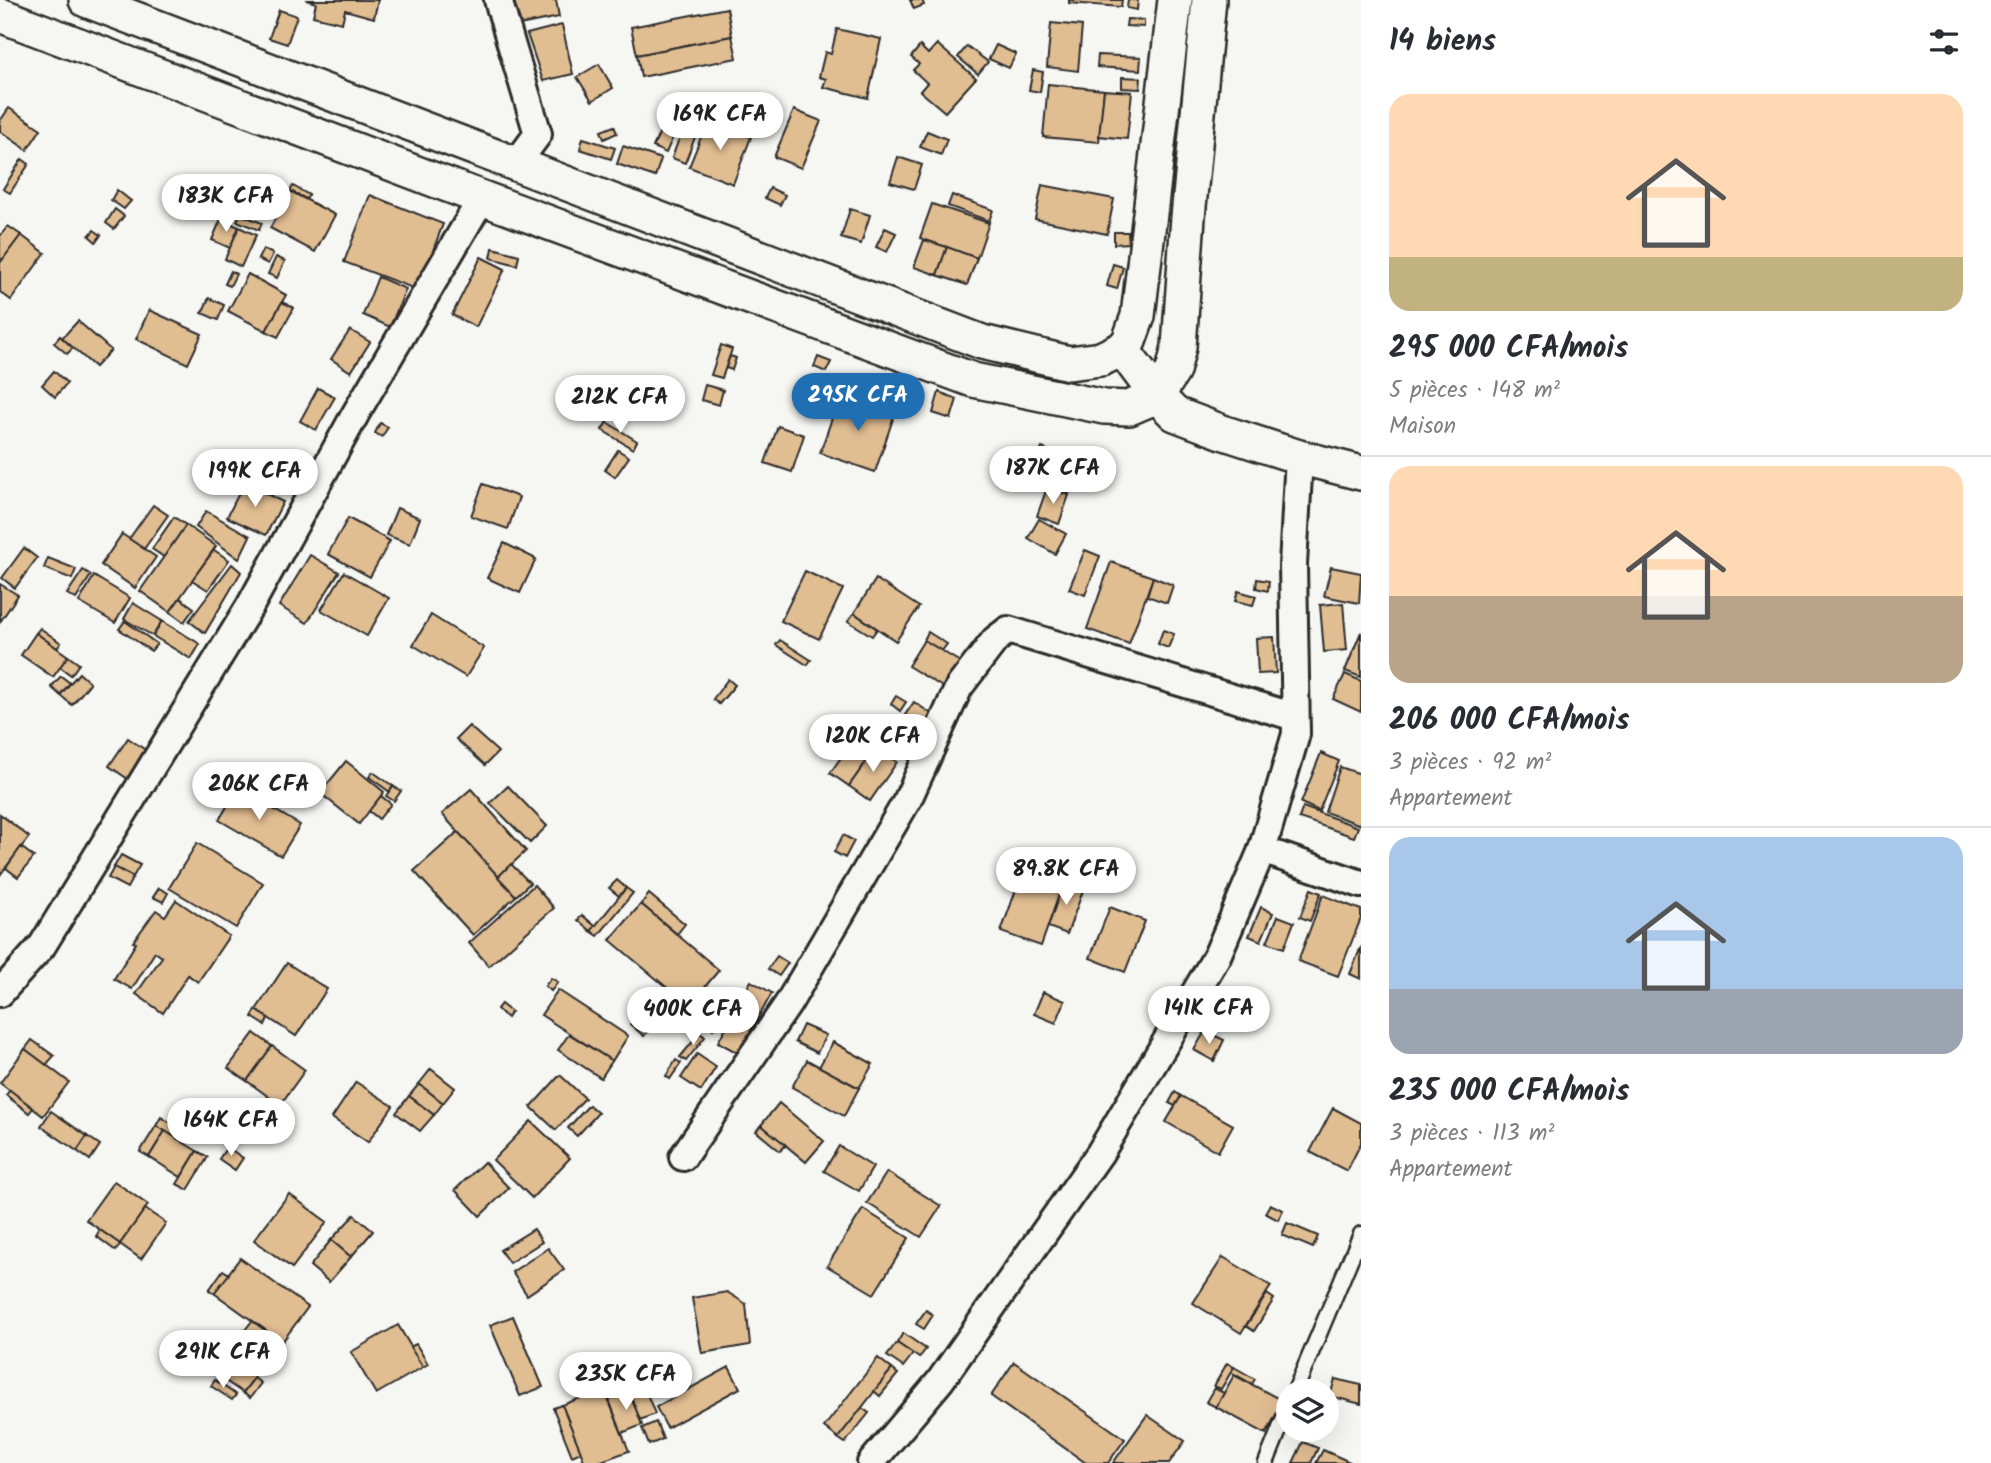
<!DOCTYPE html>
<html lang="fr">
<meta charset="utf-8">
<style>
:root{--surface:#fff;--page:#f2f2f3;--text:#2b2b33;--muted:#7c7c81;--line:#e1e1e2;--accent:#1f6fb2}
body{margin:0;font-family:Kalam,sans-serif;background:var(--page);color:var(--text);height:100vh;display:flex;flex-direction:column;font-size:26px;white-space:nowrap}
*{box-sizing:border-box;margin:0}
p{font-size:23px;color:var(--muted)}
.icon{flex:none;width:38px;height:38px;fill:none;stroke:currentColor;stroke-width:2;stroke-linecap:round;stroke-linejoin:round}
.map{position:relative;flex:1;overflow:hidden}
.details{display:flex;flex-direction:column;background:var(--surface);width:630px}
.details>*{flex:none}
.fabs{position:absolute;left:1276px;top:1379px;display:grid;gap:14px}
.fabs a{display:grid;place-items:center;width:63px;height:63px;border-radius:50%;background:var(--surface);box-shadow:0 7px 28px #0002;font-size:35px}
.price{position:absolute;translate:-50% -60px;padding:0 16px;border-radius:24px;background:#fff;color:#222;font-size:23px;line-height:46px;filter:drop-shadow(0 2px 4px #0008)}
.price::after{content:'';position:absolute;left:50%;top:42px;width:21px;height:16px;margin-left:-10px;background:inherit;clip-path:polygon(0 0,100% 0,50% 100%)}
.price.current{background:var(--accent);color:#fff}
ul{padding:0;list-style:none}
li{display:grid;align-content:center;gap:14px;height:371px;padding:0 28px}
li+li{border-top:2px solid var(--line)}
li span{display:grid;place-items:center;height:217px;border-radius:21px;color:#555}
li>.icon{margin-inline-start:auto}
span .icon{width:126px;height:126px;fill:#fffc;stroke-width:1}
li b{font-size:30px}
h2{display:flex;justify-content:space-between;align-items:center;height:84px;padding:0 28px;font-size:30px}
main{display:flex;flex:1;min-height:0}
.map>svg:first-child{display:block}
.building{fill:#e1bd92;stroke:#2b2b2b;stroke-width:2}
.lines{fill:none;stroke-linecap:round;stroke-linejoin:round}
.service-casing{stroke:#2b2b2b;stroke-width:19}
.minor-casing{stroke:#2b2b2b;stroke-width:32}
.tertiary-casing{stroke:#2b2b2b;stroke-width:38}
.service{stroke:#f6f6f2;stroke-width:14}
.minor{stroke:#f6f6f2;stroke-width:26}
.tertiary{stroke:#f6f6f2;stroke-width:33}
</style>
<main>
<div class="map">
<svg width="1361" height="1463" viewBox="0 0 1361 1463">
<rect width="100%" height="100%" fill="#f6f6f2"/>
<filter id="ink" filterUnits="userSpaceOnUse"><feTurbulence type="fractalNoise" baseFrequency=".0143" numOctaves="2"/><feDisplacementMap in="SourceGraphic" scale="14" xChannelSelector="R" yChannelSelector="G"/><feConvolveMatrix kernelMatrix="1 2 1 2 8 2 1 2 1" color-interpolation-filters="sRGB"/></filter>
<g filter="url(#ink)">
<g class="building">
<polygon points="306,0 378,0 374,18 345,10 342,23 313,16 316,3"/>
<polygon points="514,0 556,0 559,17 519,25"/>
<polygon points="910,0 922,0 924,5 914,9"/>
<polygon points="1069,0 1122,0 1121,7 1069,3"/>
<polygon points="1128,0 1138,0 1137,10 1127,8"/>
<polygon points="727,8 732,36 637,55 631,27"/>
<polygon points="279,10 297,16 287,44 269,38"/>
<polygon points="1127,19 1144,20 1144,27 1126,26"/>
<polygon points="1051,23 1082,26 1078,71 1047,67"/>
<polygon points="562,25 573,74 543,81 527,34"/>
<polygon points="837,29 881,39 868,98 823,87 826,79 819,77 825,52 831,54"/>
<polygon points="732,36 737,58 641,77 637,55"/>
<polygon points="937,44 976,78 945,112 920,91 927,83 913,70 919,64 911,57 920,46 928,54"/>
<polygon points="996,45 1016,54 1009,68 989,59"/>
<polygon points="967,46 988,62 978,74 958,57"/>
<polygon points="1098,55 1141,57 1140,70 1097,67"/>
<polygon points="599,64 613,88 592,101 577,77"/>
<polygon points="1033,70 1043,72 1040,92 1029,90"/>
<polygon points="1122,77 1141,78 1140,89 1122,88"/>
<polygon points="1048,84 1104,90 1099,142 1043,137"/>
<polygon points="1104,90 1132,92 1127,139 1099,136"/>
<polygon points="9,108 41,129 27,150 0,131 0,121"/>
<polygon points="794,110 821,121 801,168 774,157"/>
<polygon points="688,114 702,119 685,163 672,158"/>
<polygon points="667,116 680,121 666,153 653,147"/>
<polygon points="708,120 751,137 733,184 689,167"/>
<polygon points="614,126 617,133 604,139 601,131"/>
<polygon points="927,131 947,139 941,155 920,147"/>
<polygon points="583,138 615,148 611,159 580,149"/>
<polygon points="623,146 661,159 655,177 617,164"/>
<polygon points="898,157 922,165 914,189 890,182"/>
<polygon points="22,159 29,164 10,193 3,189"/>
<polygon points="1042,185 1114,199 1107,234 1035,219"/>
<polygon points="293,186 309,195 306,199 290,191"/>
<polygon points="770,188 785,195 780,205 765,198"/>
<polygon points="117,190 131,201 124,209 111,200"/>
<polygon points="290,191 335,215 315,252 270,228"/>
<polygon points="370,195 443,224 418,290 344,262"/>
<polygon points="952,195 993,210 989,221 948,206"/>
<polygon points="932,204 989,223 977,258 920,238"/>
<polygon points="115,209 124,216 114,229 106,223"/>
<polygon points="850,209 870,215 861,244 841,238"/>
<polygon points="240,214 262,223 259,230 237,221"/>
<polygon points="221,219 239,227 230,248 212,240"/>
<polygon points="8,226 21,235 3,260 0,258 0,236"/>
<polygon points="239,227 256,235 241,267 225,259"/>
<polygon points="885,228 896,233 887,252 876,247"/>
<polygon points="94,230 101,235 96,242 89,236"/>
<polygon points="1114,232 1128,232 1129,243 1114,244"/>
<polygon points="21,235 45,253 11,300 0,292 0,263"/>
<polygon points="924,240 947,247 937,275 914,267"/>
<polygon points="947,247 977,258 967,285 937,275"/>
<polygon points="493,248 519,255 517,265 491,258"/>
<polygon points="263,249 273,254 268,264 258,259"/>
<polygon points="276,257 285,261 277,278 268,274"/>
<polygon points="481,257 505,269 476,327 452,315"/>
<polygon points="1113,264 1123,267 1117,289 1107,286"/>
<polygon points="231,271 236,274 230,286 225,284"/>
<polygon points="248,274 286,295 266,331 228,311"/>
<polygon points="378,277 406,289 390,327 363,315"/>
<polygon points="209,298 224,305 218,320 202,313"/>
<polygon points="282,302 294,308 278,337 266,331"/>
<polygon points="149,310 202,334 188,364 136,339"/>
<polygon points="78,321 111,350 95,367 62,338"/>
<polygon points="350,330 370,342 351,372 331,359"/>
<polygon points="60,336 73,348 67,354 54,343"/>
<polygon points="721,345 732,349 722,378 711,375"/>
<polygon points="730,356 736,358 732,370 726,368"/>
<polygon points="818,357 831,362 826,372 814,367"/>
<polygon points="54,371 67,383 55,397 42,385"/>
<polygon points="705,385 723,390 719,405 701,400"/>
<polygon points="318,388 335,397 316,430 300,421"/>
<polygon points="939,392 957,399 951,419 933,413"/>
<polygon points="867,393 898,404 895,413 863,403"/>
<polygon points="840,395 895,413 875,472 820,453"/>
<polygon points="607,422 637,441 633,449 602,430"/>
<polygon points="380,423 388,427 382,437 375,433"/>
<polygon points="778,426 804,435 792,472 765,463"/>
<polygon points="1042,448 1081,465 1069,493 1030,476"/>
<polygon points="618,450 629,457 615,477 605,470"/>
<polygon points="247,475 275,489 272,496 244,483"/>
<polygon points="244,483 283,502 266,535 227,517"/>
<polygon points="483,484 519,497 508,529 471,516"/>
<polygon points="1047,488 1069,495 1059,524 1037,516"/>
<polygon points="153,505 168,515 144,549 129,539"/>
<polygon points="397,508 420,518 410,544 386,535"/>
<polygon points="206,511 250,536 239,559 196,527"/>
<polygon points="174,517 186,525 164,557 152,549"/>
<polygon points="348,518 390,541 370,577 328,554"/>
<polygon points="1039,519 1066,534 1055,554 1028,538"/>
<polygon points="186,525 216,546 170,612 140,591"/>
<polygon points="122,534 156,557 135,588 101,565"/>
<polygon points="504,543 536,559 520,593 487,578"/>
<polygon points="24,548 37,558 15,588 2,578"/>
<polygon points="214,550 229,560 208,590 192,580"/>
<polygon points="1085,550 1100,556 1085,595 1069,589"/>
<polygon points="310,555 339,572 307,623 279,606"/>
<polygon points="48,558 76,569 72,579 44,568"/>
<polygon points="1111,562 1153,577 1129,644 1087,629"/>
<polygon points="232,564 241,572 205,633 189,621"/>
<polygon points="1331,567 1361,573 1359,603 1324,596"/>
<polygon points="83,570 91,575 76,599 67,594"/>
<polygon points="805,571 843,589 819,639 781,621"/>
<polygon points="344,572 389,598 367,636 321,610"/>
<polygon points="94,576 130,598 115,623 79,602"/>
<polygon points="1153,577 1173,585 1167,603 1147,596"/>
<polygon points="876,579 919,607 896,641 854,613"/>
<polygon points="1257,579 1269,581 1268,591 1256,588"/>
<polygon points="0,584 18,595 0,622"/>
<polygon points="1238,591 1256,596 1253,605 1235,601"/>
<polygon points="180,598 194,608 184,622 170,612"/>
<polygon points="133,603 162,621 153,636 124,619"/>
<polygon points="1343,603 1347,650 1324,652 1320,605"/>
<polygon points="854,613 877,629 872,636 848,621"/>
<polygon points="431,615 484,648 466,677 413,645"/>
<polygon points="125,621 157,644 151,651 119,629"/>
<polygon points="162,621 200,644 191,659 153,636"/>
<polygon points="40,628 61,643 57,648 36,633"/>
<polygon points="1163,630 1174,634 1168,648 1158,644"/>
<polygon points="928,632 947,644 942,651 924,640"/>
<polygon points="1361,632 1361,677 1345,671"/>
<polygon points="36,633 68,656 53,677 21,655"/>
<polygon points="1274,637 1276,673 1258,674 1256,638"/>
<polygon points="780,640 811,660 807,665 776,645"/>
<polygon points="924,640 965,665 949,691 908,666"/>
<polygon points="68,656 79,664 71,675 60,667"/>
<polygon points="79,673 90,683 72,705 60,695"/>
<polygon points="1345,674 1361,681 1361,712 1333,699"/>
<polygon points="61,676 70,683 60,695 51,687"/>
<polygon points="728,679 735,685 719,704 713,699"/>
<polygon points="896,696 906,702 900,711 891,704"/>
<polygon points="914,702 936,717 927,730 905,715"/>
<polygon points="469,726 498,752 485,765 456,739"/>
<polygon points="857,735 876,748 849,786 830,773"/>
<polygon points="128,738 147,751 128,779 109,766"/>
<polygon points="876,748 897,762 870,801 849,786"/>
<polygon points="1321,753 1339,761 1319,811 1301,803"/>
<polygon points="346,761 384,792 359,824 320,793"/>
<polygon points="1340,767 1361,774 1361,825 1325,812"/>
<polygon points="373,772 393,786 390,792 369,777"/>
<polygon points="305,776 314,784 303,798 293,790"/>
<polygon points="393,786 401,791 394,801 386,796"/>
<polygon points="508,786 547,826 530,843 490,803"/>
<polygon points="238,788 300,825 281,856 219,820"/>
<polygon points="471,789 526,851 498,877 442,814"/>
<polygon points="381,796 391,804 379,819 369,811"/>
<polygon points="1303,807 1358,827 1354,837 1299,818"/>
<polygon points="0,814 29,837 0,875"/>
<polygon points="458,832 516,896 473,935 414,871"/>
<polygon points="843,835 854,841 845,858 834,852"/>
<polygon points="197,843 263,883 236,928 169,888"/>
<polygon points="21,847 34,857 18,877 6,868"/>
<polygon points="1044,849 1087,864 1081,880 1038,865"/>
<polygon points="121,855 140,865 133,877 114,867"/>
<polygon points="511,864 530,883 516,896 498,877"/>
<polygon points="114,867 133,877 127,888 108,878"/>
<polygon points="1024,867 1064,881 1041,946 1001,932"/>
<polygon points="617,880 626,888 619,896 609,888"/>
<polygon points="1064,881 1084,888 1067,934 1048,927"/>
<polygon points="534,885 554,908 489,966 469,943"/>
<polygon points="159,888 168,893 163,902 153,897"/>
<polygon points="626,888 633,893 598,936 591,931"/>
<polygon points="1311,889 1321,893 1310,921 1300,917"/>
<polygon points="649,894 685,924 677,934 641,904"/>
<polygon points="1323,895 1361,910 1361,918 1338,976 1298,961"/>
<polygon points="176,900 229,936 198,982 188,975 163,1013 136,994 162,957 155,952 132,989 114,979 136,943 133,942 156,910 165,916"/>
<polygon points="641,904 719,970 689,1006 610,940"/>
<polygon points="1110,907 1145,921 1125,972 1090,958"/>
<polygon points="1261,907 1273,913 1261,941 1249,936"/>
<polygon points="582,915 595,926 591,931 578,920"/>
<polygon points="1278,916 1294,922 1284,948 1267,942"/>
<polygon points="1361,947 1361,979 1350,974"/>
<polygon points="777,956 788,963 779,976 768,969"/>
<polygon points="287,963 327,989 296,1036 256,1010"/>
<polygon points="551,978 558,982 551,991 545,986"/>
<polygon points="751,981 772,993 738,1053 718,1042"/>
<polygon points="558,990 628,1036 612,1061 541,1015"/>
<polygon points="1043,992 1065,1001 1056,1023 1034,1014"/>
<polygon points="704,994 726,1015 713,1029 691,1008"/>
<polygon points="653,995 668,1006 644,1036 630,1024"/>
<polygon points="501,1004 511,1012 507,1018 497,1009"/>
<polygon points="256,1010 268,1018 265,1025 252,1017"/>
<polygon points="803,1025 826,1035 817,1053 795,1042"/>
<polygon points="1205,1031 1224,1040 1214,1061 1194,1050"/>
<polygon points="254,1033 272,1046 247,1081 228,1068"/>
<polygon points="700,1033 705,1037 686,1061 680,1057"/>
<polygon points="569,1034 612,1061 601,1078 558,1050"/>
<polygon points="32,1040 54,1056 46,1065 25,1049"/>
<polygon points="833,1042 873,1064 859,1088 819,1067"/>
<polygon points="272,1046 305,1070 280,1105 247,1081"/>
<polygon points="25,1049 69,1082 43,1116 0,1083"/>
<polygon points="697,1054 716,1067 701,1091 681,1078"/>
<polygon points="676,1060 681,1063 670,1079 666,1076"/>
<polygon points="807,1060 859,1088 844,1116 792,1087"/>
<polygon points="431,1069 455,1088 443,1103 419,1084"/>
<polygon points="560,1075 585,1098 556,1130 531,1107"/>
<polygon points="356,1082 393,1106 368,1142 332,1118"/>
<polygon points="419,1084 443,1103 434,1115 409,1096"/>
<polygon points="10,1090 33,1108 29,1113 6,1095"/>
<polygon points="1175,1092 1181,1096 1175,1106 1169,1103"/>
<polygon points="409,1096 434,1115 420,1131 396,1113"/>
<polygon points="1181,1096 1233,1125 1218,1152 1166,1122"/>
<polygon points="779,1103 824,1141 806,1162 761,1125"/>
<polygon points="589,1105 598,1113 577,1136 568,1128"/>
<polygon points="1333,1108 1361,1123 1361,1143 1347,1171 1310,1152"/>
<polygon points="51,1111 87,1136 77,1151 41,1126"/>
<polygon points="161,1117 179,1128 173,1136 156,1126"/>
<polygon points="531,1121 570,1158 532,1198 493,1160"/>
<polygon points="761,1125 786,1145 780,1151 756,1131"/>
<polygon points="156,1126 165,1131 149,1157 140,1152"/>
<polygon points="165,1131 197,1151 181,1177 149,1157"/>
<polygon points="87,1136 100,1145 90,1160 77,1151"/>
<polygon points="839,1146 873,1167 859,1191 824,1171"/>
<polygon points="227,1147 243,1158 235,1170 219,1159"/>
<polygon points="197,1151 208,1157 188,1190 177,1184"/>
<polygon points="484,1162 509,1188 480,1216 455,1190"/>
<polygon points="887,1172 941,1206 921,1237 867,1203"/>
<polygon points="114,1181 148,1205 120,1244 86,1220"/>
<polygon points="289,1194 327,1222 292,1268 254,1240"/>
<polygon points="1270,1204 1283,1210 1278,1220 1265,1213"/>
<polygon points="145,1209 166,1223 141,1259 120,1244"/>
<polygon points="863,1209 909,1238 874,1294 827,1266"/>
<polygon points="354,1215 373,1231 351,1257 331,1240"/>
<polygon points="1287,1223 1318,1236 1313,1248 1282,1235"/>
<polygon points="534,1229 542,1242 509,1263 500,1250"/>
<polygon points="100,1230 120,1244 116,1251 96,1236"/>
<polygon points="331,1240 351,1257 329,1282 310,1266"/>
<polygon points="548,1248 564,1270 527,1295 512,1272"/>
<polygon points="1223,1257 1271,1286 1241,1333 1193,1303"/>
<polygon points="240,1258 308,1307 282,1342 214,1293"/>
<polygon points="223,1270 229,1274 214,1293 209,1290"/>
<polygon points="727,1292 746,1304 750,1345 702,1353 692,1298"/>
<polygon points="1267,1294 1274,1299 1254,1331 1246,1326"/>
<polygon points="926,1310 933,1315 924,1329 916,1324"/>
<polygon points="513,1316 543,1387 520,1396 490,1325"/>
<polygon points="252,1321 282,1342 271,1357 241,1335"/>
<polygon points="398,1325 423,1367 376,1394 351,1352"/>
<polygon points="903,1333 926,1349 919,1358 897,1343"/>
<polygon points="897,1343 913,1354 903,1367 887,1356"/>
<polygon points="416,1344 428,1364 423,1367 410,1347"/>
<polygon points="238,1345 264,1363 243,1393 217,1375"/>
<polygon points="878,1358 892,1369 838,1438 824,1427"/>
<polygon points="1014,1362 1125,1439 1108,1463 1086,1463 991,1396"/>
<polygon points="1227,1363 1234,1367 1221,1389 1214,1386"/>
<polygon points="729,1367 740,1388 667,1428 656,1407"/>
<polygon points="1234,1367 1255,1379 1252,1384 1231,1372"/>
<polygon points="892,1369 898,1374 880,1396 874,1391"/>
<polygon points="639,1374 655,1414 640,1420 627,1388 611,1394 608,1387"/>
<polygon points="1234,1375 1283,1401 1266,1434 1216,1407"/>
<polygon points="254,1378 261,1383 250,1398 243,1393"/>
<polygon points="598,1378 602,1386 592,1390 588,1382"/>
<polygon points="1335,1379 1361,1385 1361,1404 1330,1396"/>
<polygon points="215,1380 236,1395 232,1400 211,1386"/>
<polygon points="1214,1388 1224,1393 1216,1407 1206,1402"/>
<polygon points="604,1389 629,1451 596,1463 585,1463 562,1405"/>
<polygon points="629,1392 642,1425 622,1433 609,1400"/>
<polygon points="562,1405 581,1452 572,1456 553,1408"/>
<polygon points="862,1408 869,1413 845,1443 838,1438"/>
<polygon points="1147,1415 1185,1441 1169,1463 1113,1463"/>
<polygon points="656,1422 663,1439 649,1445 642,1428"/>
<polygon points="1303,1442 1318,1448 1311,1463 1293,1463"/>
<polygon points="1323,1450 1352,1463 1316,1463"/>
</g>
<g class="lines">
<g class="service-casing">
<g id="service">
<polyline points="1295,1391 1361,1234"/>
<polyline points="1266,1463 1288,1408"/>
</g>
</g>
<g class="minor-casing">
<g id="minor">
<polyline points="498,0 538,134 516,164"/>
<polyline points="1262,850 1361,884"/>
<polyline points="0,993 42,946 250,606 356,413 482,198"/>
<polyline points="683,1157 788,1004 908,799 959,687 995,640 1008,630 1295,717"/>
<polyline points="871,1463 940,1381 1100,1153 1217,956 1262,850 1296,734 1293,565 1299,457"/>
</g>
</g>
<g class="tertiary-casing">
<g id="tertiary">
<polyline points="86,0 982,342 1069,363 1101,359 1122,349 1129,341 1138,316 1175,0"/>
<polyline points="0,15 482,198 973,380 1104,407 1129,408 1157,396 1173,371 1179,347 1188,217 1209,0"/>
<polyline points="1122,349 1157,396 1175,414 1225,433 1299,457 1361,473"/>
</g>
</g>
<use href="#service" class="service"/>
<use href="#minor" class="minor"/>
<use href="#tertiary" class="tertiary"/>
</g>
</g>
</svg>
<div class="fabs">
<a><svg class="icon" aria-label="layers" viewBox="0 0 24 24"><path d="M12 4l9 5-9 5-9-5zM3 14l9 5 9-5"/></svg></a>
</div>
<b class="price" style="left:720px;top:152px">169K CFA</b>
<b class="price" style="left:226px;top:234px">183K CFA</b>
<b class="price current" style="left:858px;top:433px">295K CFA</b>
<b class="price" style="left:620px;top:435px">212K CFA</b>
<b class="price" style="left:1053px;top:506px">187K CFA</b>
<b class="price" style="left:255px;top:509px">199K CFA</b>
<b class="price" style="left:873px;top:774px">120K CFA</b>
<b class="price" style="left:259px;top:822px">206K CFA</b>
<b class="price" style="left:1066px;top:907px">89.8K CFA</b>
<b class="price" style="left:1209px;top:1046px">141K CFA</b>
<b class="price" style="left:693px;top:1047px">400K CFA</b>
<b class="price" style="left:231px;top:1158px">164K CFA</b>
<b class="price" style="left:223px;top:1390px">291K CFA</b>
<b class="price" style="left:626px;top:1412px">235K CFA</b>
</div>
<section class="details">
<h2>14 biens<svg class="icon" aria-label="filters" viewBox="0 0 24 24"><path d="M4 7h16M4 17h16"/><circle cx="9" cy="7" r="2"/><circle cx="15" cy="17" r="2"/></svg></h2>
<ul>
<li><span style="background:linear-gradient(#ffd9b3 75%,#c2b280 0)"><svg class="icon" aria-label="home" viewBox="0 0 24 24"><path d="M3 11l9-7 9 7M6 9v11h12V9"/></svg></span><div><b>295 000 CFA/mois</b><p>5 pièces · 148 m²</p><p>Maison</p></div></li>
<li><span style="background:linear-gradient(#ffd9b3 60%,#b9a48a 0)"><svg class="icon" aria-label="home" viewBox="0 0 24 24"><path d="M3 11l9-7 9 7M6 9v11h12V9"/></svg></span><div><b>206 000 CFA/mois</b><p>3 pièces · 92 m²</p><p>Appartement</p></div></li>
<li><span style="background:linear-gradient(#a9c7e8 70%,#9aa5b1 0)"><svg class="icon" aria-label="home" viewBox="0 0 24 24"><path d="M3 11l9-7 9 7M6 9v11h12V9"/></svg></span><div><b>235 000 CFA/mois</b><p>3 pièces · 113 m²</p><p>Appartement</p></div></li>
</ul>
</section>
</main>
